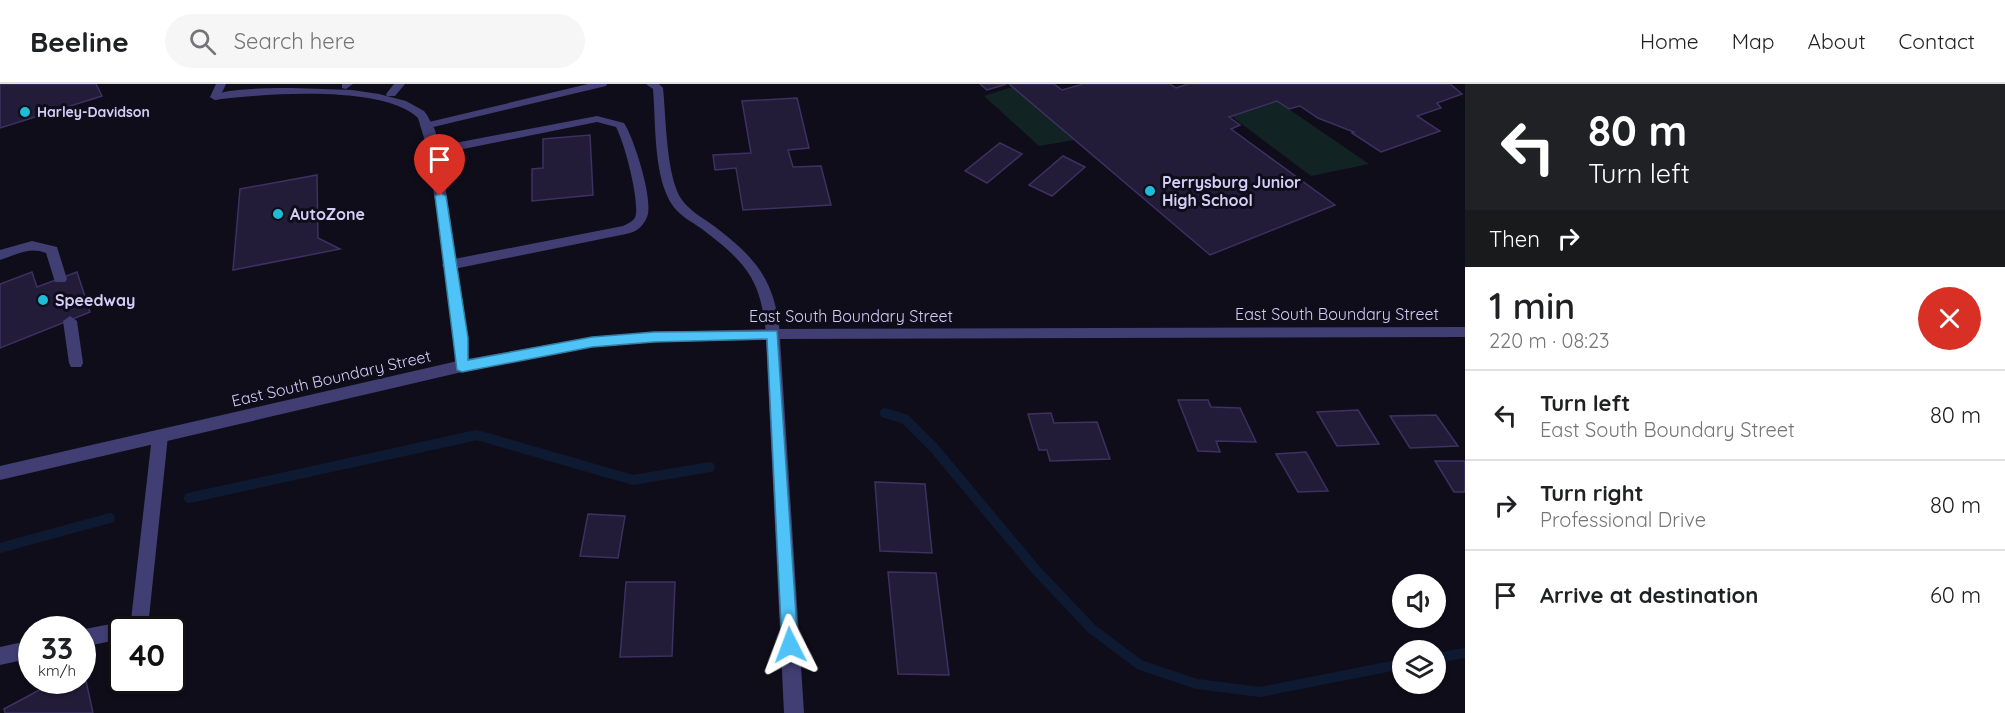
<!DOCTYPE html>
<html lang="en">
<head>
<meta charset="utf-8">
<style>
	:root { --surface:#fff; --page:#f6f6f6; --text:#202124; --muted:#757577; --line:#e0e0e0 }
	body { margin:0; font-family:Quicksand,sans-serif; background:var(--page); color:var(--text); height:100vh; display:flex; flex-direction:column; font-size:22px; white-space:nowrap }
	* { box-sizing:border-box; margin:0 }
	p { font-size:20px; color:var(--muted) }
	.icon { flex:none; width:33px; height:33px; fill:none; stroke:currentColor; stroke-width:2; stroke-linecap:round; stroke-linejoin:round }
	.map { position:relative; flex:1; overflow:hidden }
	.sheet { display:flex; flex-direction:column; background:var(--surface); width:540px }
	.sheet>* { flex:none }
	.guide { background:#202124; color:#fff; overflow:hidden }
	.buttons { position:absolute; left:1392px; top:490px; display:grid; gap:12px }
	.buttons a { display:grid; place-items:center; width:54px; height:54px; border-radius:50%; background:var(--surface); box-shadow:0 2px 4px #0004; font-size:30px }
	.speed { position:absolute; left:18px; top:532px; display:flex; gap:12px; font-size:30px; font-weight:700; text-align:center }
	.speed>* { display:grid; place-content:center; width:78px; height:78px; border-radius:50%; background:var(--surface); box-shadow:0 2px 4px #0004; line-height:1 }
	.speed small { font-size:15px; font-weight:400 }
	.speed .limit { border:3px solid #111; border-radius:9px; background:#fff; color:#111 }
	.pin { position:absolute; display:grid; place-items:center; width:51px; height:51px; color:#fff; margin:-62px -26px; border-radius:50% 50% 50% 0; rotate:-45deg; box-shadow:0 0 6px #0007 }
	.pin .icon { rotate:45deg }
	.me { position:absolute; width:66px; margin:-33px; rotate:357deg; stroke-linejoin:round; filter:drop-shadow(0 0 4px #0008) }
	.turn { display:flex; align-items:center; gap:21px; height:126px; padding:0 24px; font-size:27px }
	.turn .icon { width:78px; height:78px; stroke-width:2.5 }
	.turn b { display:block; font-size:42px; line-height:51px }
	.then { display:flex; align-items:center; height:57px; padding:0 24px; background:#0003; gap:12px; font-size:22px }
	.round { display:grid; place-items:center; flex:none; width:63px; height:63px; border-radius:32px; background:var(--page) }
	.headline { display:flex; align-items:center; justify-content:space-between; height:102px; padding:0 24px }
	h1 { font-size:36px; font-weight:600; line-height:45px }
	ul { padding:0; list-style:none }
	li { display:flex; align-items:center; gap:18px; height:90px; padding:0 24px; border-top:2px solid var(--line) }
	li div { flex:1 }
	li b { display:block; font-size:22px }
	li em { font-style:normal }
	header { display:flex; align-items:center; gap:36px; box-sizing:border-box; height:84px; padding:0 30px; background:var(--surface); border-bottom:2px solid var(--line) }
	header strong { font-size:28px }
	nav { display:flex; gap:33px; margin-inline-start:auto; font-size:21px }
	.search { width:420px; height:54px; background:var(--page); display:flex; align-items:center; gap:15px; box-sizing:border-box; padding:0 21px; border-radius:33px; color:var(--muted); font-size:22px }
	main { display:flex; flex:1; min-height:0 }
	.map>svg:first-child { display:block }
	.green { fill:#112323 }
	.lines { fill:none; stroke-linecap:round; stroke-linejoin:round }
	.stream { stroke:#0e1a32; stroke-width:10 }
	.building { fill:#221c38; stroke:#3c3161; stroke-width:1.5 }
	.service { fill:#413e73; fill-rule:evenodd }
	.minor { fill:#413e73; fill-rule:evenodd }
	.tertiary { fill:#413e73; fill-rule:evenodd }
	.route { fill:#4fc3f7; stroke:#337fa1; stroke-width:1.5 }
	.poi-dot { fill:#1cbdd5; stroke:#100d1a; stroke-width:2 }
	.labels { text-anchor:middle; stroke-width:6; stroke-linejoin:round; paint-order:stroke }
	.far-poi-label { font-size:14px; font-weight:bold; fill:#d3cdf8; stroke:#100d1a; text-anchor:start }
	.poi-label { font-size:16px; font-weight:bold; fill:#d3cdf8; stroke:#100d1a; text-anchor:start }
	.street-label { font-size:16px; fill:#d3cdf8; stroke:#100d1a }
</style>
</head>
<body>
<header>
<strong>Beeline</strong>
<div class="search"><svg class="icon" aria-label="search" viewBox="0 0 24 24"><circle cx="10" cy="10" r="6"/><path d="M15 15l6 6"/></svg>Search here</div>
<nav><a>Home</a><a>Map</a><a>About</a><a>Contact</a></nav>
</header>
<main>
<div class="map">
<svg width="1465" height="629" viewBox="0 0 1465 629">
	<rect width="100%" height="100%" fill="#100d1a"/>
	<g class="green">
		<path d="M1012,3L1074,56L1039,62L984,12Z"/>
		<path d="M1277,17L1369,80L1311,92L1231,32Z"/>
	</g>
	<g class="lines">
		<g class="stream">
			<path d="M885,329L905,335L934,364L1036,486L1092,545L1140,581L1197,600L1260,608L1402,580"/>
			<path d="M189,414L477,351L633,396L710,383"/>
			<path d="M0,464L110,434"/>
			<path d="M1436,574L1465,569"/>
		</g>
	</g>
	<g class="building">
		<path d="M0,0H96L102,12L0,44Z"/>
		<path d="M980,0H1007L987,6Z"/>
		<path d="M1009,0H1054L1062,6L1083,0H1170L1176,4L1188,0H1450L1462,10L1437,19L1441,24L1417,32L1440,47L1381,68L1352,49L1354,48L1318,34L1300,22L1289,25L1277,17L1229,33L1240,41L1231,45L1335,121L1210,171Z"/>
		<path d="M797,14L809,64L788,66L793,83L821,82L831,121L743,126L736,84L715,86L713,71L751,69L742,17Z"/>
		<path d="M590,51L593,111L532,117V85L543,84V55Z"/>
		<path d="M1000,59L1022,70L987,99L965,87Z"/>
		<path d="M1063,72L1085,83L1052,112L1029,101Z"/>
		<path d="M317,91L318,154L340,165L233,186L240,105Z"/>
		<path d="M32,188L37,203L77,188L90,228L0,264V200Z"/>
		<path d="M1178,316H1208L1211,323L1240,324L1256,358L1216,357L1220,368L1198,367Z"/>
		<path d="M1358,326L1379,360L1337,362L1317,328Z"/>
		<path d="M1051,329L1054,339L1097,338L1110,375L1050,377L1047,366H1039L1028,330Z"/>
		<path d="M1436,331L1458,362L1410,364L1390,332Z"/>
		<path d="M1306,368L1328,407L1298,408L1276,370Z"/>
		<path d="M1435,377H1465V408H1454Z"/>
		<path d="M875,398L925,400L932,469L880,467Z"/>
		<path d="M588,430L625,432L618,474L580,472Z"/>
		<path d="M888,488L936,489L949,591L898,590Z"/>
		<path d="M626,498H675L672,572L620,573Z"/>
		<path d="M83,583L93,629H5L4,625L56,597H82Z"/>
	</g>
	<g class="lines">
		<g class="service">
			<path d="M216,0H226L219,15L215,16L210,13Z"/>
			<path d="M342,0H353L346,5L342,4Z"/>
			<path d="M394,0H405L395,12H387L386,10Z"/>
			<path d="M588,0H607L606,2L429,44L423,41L429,38Z"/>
			<path d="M646,0H659L663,4C666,32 666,94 682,116C690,127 703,134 714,142C756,174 775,196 780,250L778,254H768L766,250C761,194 745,178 702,145C692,138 680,132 673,122C653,94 656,39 653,5Z"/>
			<path d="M597,32L624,39C634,54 654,117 647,133C643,143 636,148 626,150L449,186L444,184L442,181L449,176L623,142C629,139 635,137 636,130C638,111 625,60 616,43L597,38L434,71L428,67L434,63Z"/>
			<path d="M32,157L57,163L67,195L65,198H55L46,169C29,162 16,171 0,176V166Z"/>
			<path d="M70,232L77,237L83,279L81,283H71L69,279L63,237Z"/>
			<path d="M160,346L165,347L168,352L148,543L147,546H122V555L82,563V546H80L131,536L152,352L155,347Z"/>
			<path d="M32,556V574L0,581V563Z"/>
		</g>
		<path class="minor" d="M292,4L352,6L379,10L406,17L424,27L427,31L435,46L440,67L468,253L469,282L467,286H457L455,282L454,253L428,67L418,34C383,0 261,10 215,16L210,13C221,4 275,4 292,4Z"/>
		<path class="tertiary" d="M1465,243V253L780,255L804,629H784L766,256L654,258L592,263L462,288L0,396V382L462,276L592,253L654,248L773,245Z"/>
	</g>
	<path class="route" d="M440,109L446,112L468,254V276L592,253L654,248L777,247L798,561L796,567L790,569L784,567L782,561L767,255L654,258L592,263L462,288L457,286L435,112Z"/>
	<g class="poi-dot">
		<circle cx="25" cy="28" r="6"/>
		<circle cx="1150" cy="107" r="6"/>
		<circle cx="278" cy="130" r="6"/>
		<circle cx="43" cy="216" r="6"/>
	</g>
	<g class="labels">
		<g class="far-poi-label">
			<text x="37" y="33">Harley-Davidson</text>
		</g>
		<g class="poi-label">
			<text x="1162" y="104">Perrysburg Junior<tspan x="1162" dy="18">High School</tspan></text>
			<text x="290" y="136">AutoZone</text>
			<text x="55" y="222">Speedway</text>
		</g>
		<g class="street-label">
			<text x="1337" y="236">East South Boundary Street</text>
			<text x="851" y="238">East South Boundary Street</text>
			<text transform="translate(331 294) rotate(-13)" y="6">East South Boundary Street</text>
		</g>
	</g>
</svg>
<div class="buttons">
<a><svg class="icon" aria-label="sound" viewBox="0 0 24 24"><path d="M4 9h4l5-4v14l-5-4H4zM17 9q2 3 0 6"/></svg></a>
<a><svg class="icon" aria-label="layers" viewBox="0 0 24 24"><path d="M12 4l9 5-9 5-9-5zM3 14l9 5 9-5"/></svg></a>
</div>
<div class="speed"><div>33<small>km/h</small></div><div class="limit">40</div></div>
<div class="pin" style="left:440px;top:112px;background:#d93025"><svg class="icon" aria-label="arrive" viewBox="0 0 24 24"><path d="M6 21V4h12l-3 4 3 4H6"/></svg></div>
<svg class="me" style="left:790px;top:561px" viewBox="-20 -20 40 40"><path d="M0-17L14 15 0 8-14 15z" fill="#4fc3f7" stroke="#fff" stroke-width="4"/></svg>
</div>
<section class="sheet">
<div class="guide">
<div class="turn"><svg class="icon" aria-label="left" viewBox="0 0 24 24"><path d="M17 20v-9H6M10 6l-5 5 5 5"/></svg><div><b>80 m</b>Turn left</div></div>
<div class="then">Then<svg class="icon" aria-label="right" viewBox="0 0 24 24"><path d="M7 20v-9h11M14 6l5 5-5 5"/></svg></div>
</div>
<div class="headline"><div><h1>1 min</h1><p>220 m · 08:23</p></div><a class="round" style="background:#d93025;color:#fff"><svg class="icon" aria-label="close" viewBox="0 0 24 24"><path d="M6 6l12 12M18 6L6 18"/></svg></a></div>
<ul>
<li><svg class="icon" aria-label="left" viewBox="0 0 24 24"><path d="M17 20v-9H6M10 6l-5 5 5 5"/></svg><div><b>Turn left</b><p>East South Boundary Street</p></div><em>80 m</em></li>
<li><svg class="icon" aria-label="right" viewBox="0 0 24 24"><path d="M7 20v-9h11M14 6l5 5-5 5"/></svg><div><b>Turn right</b><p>Professional Drive</p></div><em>80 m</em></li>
<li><svg class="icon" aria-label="arrive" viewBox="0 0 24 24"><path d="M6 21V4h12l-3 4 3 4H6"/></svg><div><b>Arrive at destination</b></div><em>60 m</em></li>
</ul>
</section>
</main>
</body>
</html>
